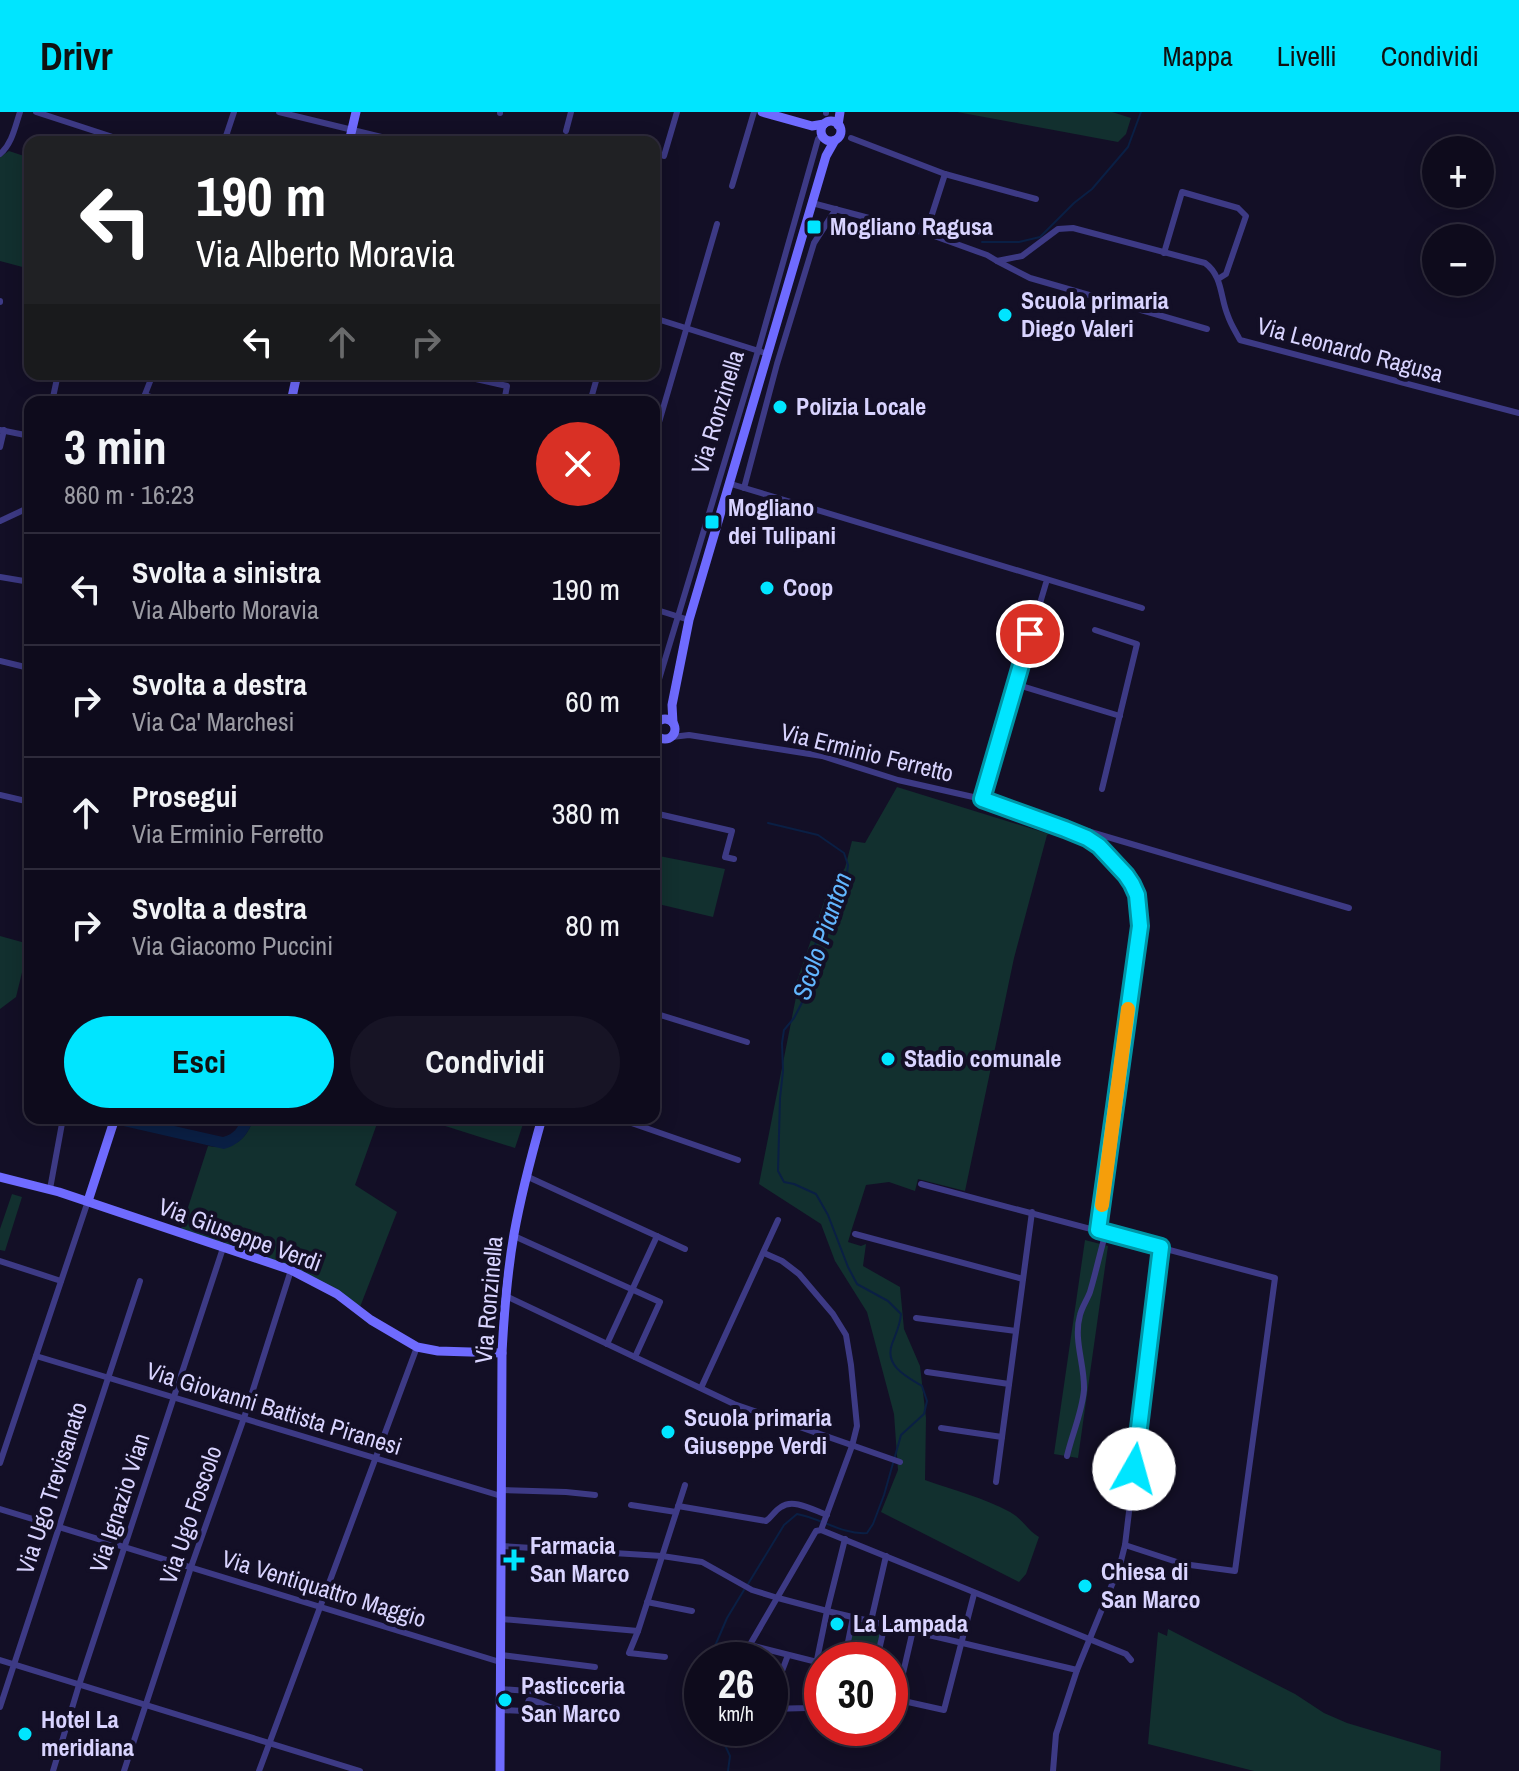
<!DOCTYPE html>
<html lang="it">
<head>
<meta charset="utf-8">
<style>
	:root { --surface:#0e0b1c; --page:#171425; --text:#f1f3f6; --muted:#9b9ba3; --line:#2e2b3b; --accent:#00e5ff }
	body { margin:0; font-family:"Archivo Narrow",sans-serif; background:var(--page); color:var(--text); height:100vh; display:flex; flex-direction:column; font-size:30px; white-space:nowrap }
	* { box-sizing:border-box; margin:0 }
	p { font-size:26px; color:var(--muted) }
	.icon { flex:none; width:44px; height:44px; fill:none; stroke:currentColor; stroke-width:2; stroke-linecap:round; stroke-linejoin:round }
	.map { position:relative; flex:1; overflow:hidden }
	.sheet { position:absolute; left:24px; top:284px; width:636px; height:728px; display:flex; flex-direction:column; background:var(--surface); border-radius:16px; box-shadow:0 4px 20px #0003,0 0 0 2px var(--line) }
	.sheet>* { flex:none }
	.hud { position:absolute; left:24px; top:24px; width:636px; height:244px; border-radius:16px; box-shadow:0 4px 20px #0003,0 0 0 2px var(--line); background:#202124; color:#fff; overflow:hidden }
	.fabs { position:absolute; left:1422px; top:24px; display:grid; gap:16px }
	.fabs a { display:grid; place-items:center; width:72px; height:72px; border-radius:50%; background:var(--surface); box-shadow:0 4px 20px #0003,0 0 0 2px var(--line); font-size:40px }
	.speed { position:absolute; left:684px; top:1530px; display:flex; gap:16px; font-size:40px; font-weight:700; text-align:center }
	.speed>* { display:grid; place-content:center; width:104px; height:104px; border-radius:50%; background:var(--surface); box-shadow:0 4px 20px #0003,0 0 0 2px var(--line); line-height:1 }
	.speed small { font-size:20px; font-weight:400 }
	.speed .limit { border:12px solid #d22; background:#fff; color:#111 }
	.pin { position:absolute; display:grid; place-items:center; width:68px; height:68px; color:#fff; margin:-34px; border:4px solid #fff; border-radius:50%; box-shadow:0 2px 8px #0007 }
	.me { position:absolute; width:88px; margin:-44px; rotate:7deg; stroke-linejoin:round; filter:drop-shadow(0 0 6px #0008) }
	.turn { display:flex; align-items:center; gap:28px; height:168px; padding:0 40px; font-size:36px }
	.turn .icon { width:104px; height:104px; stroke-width:2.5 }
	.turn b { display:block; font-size:56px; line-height:68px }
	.lanes { display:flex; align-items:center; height:76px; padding:0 40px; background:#0003; justify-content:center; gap:40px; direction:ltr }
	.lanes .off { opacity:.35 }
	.round { display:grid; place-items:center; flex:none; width:84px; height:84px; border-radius:42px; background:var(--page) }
	.overview { display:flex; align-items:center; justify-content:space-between; height:136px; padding:0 40px }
	h1 { font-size:48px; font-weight:800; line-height:60px }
	.button { display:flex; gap:16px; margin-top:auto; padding:16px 40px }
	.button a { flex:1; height:92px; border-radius:48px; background:var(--accent); color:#111; font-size:32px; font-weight:800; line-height:92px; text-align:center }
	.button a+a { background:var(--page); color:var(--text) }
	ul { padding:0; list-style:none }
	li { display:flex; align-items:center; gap:24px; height:112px; padding:0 40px; border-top:2px solid var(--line) }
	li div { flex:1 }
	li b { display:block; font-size:30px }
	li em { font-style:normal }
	header { display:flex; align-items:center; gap:48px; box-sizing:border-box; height:112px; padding:0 40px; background:var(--accent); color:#111 }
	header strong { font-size:38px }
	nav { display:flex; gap:44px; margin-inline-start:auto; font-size:28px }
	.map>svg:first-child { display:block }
	.green { fill:#12302f }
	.water { fill:#0a1f44 }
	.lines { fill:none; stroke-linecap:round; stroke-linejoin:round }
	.stream { stroke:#0a1f44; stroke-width:2 }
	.street { stroke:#3d3a85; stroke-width:6 }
	.secondary { stroke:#6f6bff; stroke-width:9 }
	.route-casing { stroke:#0095a6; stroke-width:20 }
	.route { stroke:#00e5ff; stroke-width:14 }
	.slow { stroke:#f59e0b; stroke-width:14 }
	.poi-dot { fill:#00e5ff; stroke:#130f26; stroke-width:3 }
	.labels { text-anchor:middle; stroke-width:8; stroke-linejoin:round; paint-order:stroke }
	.poi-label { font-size:24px; font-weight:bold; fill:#d9d4ff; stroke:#130f26; text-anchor:start }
	.street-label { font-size:24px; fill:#d9d4ff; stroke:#130f26 }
	.water-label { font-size:26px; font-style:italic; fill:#62b6ff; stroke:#130f26 }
</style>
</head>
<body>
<header>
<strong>Drivr</strong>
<nav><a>Mappa</a><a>Livelli</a><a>Condividi</a></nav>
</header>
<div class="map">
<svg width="1519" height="1659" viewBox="0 0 1519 1659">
	<rect width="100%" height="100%" fill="#130f26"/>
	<g class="green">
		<path d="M957,0H1112L1131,6L1126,22L1118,30Z"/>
		<path d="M9,39L30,46V157L0,149V45Z"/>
		<path d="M897,675L1049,722L1047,723L1014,846L965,1079L918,1067L915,1079L889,1070L866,1073C860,1093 853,1112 848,1130L861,1134L866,1132L863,1154L900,1175L904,1217L920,1254L926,1306L925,1368C953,1378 984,1386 1010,1400C1023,1407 1028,1419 1039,1425L1026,1462L1019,1470L881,1400L898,1358L894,1302L867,1200L835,1149L821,1112L759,1072L799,870L797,869L827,781L845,756L852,729L865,731Z"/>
		<path d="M654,743L725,757L713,805L654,791Z"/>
		<path d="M0,824L29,832L16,885L0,897Z"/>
		<path d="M254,1006H379L355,1073L397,1100L360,1195L339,1180L181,1117L208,1034C233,1038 245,1030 254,1006Z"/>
		<path d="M420,1006H525L515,1036Z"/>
		<path d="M12,1082L22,1085L5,1139L0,1138V1117Z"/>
		<path d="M1085,1128L1108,1134L1078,1346L1054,1342Z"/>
		<path d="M855,1509L882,1515L877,1535L850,1528Z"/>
		<path d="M1168,1517L1295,1582L1324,1601L1347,1611L1441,1639L1440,1659H1254L1148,1632L1158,1520L1167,1524Z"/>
	</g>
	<path class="water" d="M122,1006H139L223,1025C234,1022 238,1016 242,1006H254C248,1022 241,1032 224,1037L119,1013Z"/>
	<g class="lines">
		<g class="stream">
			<path d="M982,130H1019L1040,125L1074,91L1092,77L1128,35L1141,0"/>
			<path d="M748,1472L784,1413L797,1402C820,1406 843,1423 867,1421L873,1412L884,1383L901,1323L924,1302L927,1289L922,1274C907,1265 884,1254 892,1232C896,1221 900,1214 901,1202L888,1189L857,1172L848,1155L828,1103L816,1082L794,1072L784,1070L778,1059L780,986L783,959L782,931L784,918L794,906L809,877L815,833L822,814L836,794L846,768L848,753L844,741L818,723L768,711"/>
			<path d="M709,1548L727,1506L744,1478"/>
			<path d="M717,1616L730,1644L728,1659"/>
		</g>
		<g class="street">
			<path d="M36,0L125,29"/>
			<path d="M279,0L402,30"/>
			<path d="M500,1V0"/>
			<path d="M826,1V0"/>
			<path d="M566,19L571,0"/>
			<path d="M226,24L253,30"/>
			<path d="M851,26L945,62L1036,87"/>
			<path d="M224,30L234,0"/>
			<path d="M654,41L664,44L677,0"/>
			<path d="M0,42C12,32 15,15 20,0"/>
			<path d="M732,74L754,0"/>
			<path d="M812,91L926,121L987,143L997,149L1022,144L1058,117L1073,116L1205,151C1223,164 1220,186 1228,204C1231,213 1236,220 1240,228L1519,301"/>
			<path d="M926,121L945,62"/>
			<path d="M1164,141L1182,80L1238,96L1246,104L1226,162L1218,167"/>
			<path d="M997,149L1030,166L1207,217"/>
			<path d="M0,190V189"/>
			<path d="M654,206L762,240"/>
			<path d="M454,262L507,274L504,290"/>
			<path d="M145,283L168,290"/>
			<path d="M52,290L58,262"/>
			<path d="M142,290L153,262"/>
			<path d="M590,290L598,262"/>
			<path d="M0,318L30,324"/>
			<path d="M655,324L717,112"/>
			<path d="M0,335L4,318"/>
			<path d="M731,372L1142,496"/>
			<path d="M744,376L777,252L814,131L836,97"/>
			<path d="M0,409L30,395"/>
			<path d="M0,465L30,470"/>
			<path d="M654,497L689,508"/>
			<path d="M1095,518L1137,532L1102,677"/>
			<path d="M0,549L25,555"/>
			<path d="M1015,572L1120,604"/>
			<path d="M654,584L758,239L818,27"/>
			<path d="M672,625L689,623L822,644L898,668L982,687L1065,717L1077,716L1349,796"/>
			<path d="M0,683L30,690"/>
			<path d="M982,687L1046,471"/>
			<path d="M654,701L732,719L725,745L734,747"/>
			<path d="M1069,718C1095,729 1127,754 1137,782C1140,792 1139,804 1140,814L1098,1118"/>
			<path d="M30,855V859"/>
			<path d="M654,901L747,930"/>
			<path d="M617,1006L738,1048"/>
			<path d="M526,1064L685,1137"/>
			<path d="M921,1072L1275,1166L1235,1459L1183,1452L1125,1433"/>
			<path d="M50,1077L63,1006"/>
			<path d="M855,1122L1023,1167"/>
			<path d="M514,1124L660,1190L635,1245"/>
			<path d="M0,1149L61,1169"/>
			<path d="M506,1184L734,1292L900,1350"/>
			<path d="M916,1206L1016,1219"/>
			<path d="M607,1232L657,1124"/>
			<path d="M36,1244L501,1384"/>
			<path d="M927,1260L1009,1272"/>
			<path d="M701,1276L778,1108"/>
			<path d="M941,1316L1002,1325"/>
			<path d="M1067,1344C1072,1322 1082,1301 1084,1278C1085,1253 1073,1228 1080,1203C1082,1195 1087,1188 1090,1180C1096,1160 1100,1140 1106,1120"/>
			<path d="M0,1351L88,1089"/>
			<path d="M996,1370L1032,1100"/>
			<path d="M501,1378L566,1380L595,1383"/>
			<path d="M631,1393L676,1400"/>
			<path d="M678,1394L766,1409C772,1405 774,1399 781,1395C793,1386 813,1398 827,1403"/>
			<path d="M0,1397L500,1550"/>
			<path d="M821,1418L1126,1542L1131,1548"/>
			<path d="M501,1434L662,1444L702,1450L752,1478L778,1486L827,1499L1077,1558"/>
			<path d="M647,1490L692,1499"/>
			<path d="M501,1507L638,1519L685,1373"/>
			<path d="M871,1509L886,1444"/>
			<path d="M638,1519L629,1541L665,1545"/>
			<path d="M848,1530L853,1505"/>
			<path d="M750,1533L817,1550"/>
			<path d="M879,1538L885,1512"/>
			<path d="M501,1543L595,1555"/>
			<path d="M0,1548L360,1659"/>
			<path d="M741,1548L816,1419L821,1418L852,1334L857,1314L851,1253L846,1223L833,1202L799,1162L782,1149L764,1141"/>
			<path d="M500,1577L571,1582"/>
			<path d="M890,1586L944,1598L974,1482"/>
			<path d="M897,1587L913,1518"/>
			<path d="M770,1591L788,1543"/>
			<path d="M0,1595L140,1169"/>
			<path d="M770,1597L807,1596L827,1499L845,1427"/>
			<path d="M500,1598L524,1599L529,1588C540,1589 548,1596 560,1598"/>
			<path d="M53,1659L79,1573L223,1136"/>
			<path d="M124,1659L191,1455L244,1306L291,1158"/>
			<path d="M259,1659L417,1235"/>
			<path d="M1053,1659L1056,1622L1077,1558L1120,1453L1125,1433L1161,1135"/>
		</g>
		<g class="secondary">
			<path d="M762,0L812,14L824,12"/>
			<circle cx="831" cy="19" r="10"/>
			<path d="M838,13L840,0"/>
			<path d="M349,30L356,0"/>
			<path d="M291,290L297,262"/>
			<circle cx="665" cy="617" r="10"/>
			<path d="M673,611L672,593L689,508L826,44L835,28"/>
			<path d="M654,652L657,638L656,622"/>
			<path d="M0,1065L59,1080L291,1158L337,1182L371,1208L417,1235L438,1239L502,1241"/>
			<path d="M88,1089L115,1006"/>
			<path d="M500,1659L502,1241C504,1202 507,1162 514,1122C521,1083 531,1045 542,1006"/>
		</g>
	</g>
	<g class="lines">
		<g class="route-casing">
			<path id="route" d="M1030,522L982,687L1065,717L1087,726L1099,734L1126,763L1132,772L1137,783L1140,814L1098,1118L1161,1135L1134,1357"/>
		</g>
		<use href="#route" class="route"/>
		<path class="slow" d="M1102,1093L1128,897"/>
	</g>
	<g class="poi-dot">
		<rect x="806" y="107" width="16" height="16" rx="4"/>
		<circle cx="1005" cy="203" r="8"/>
		<circle cx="780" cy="295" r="8"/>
		<rect x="704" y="402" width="16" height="16" rx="4"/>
		<circle cx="767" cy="476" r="8"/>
		<circle cx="888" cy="947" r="8"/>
		<circle cx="668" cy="1320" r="8"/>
		<path d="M510 1436h8v8h8v8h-8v8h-8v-8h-8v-8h8z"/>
		<circle cx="1085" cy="1474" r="8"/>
		<circle cx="837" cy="1512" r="8"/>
		<circle cx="505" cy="1588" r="8"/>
		<circle cx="25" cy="1622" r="8"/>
	</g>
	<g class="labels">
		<g class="poi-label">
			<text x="830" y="123">Mogliano Ragusa</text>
			<text x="1021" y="197">Scuola primaria<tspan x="1021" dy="28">Diego Valeri</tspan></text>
			<text x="796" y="303">Polizia Locale</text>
			<text x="728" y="404">Mogliano<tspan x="728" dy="28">dei Tulipani</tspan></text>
			<text x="783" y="484">Coop</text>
			<text x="904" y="955">Stadio comunale</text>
			<text x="684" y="1314">Scuola primaria<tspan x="684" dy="28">Giuseppe Verdi</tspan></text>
			<text x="530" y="1442">Farmacia<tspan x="530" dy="28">San Marco</tspan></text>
			<text x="1101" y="1468">Chiesa di<tspan x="1101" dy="28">San Marco</tspan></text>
			<text x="853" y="1520">La Lampada</text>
			<text x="521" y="1582">Pasticceria<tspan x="521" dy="28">San Marco</tspan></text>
			<text x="41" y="1616">Hotel La<tspan x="41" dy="28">meridiana</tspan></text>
		</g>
		<g class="street-label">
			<text transform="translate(1350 238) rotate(15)" y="8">Via Leonardo Ragusa</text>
			<text transform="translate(718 300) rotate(-73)" y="8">Via Ronzinella</text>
			<text transform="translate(867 641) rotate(14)" y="8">Via Erminio Ferretto</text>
			<text transform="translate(240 1123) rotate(20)" y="8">Via Giuseppe Verdi</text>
			<text transform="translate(489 1188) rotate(-85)" y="8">Via Ronzinella</text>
			<text transform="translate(274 1297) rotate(17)" y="8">Via Giovanni Battista Piranesi</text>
			<text transform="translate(52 1376) rotate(-72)" y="8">Via Ugo Trevisanato</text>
			<text transform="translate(120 1391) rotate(-72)" y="8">Via Ignazio Vian</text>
			<text transform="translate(191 1403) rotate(-71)" y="8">Via Ugo Foscolo</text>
			<text transform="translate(324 1477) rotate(17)" y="8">Via Ventiquattro Maggio</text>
		</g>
		<g class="water-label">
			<text transform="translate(822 824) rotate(-71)" y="9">Scolo Pianton</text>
		</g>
	</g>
</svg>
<div class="fabs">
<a>+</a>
<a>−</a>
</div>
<div class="speed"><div>26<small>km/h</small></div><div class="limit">30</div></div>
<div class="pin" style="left:1030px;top:522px;background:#d93025"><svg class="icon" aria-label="arrive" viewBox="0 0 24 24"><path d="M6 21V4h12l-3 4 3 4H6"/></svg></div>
<svg class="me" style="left:1134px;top:1357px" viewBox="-20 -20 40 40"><circle r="19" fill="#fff"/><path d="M0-13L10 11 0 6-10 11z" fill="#00e5ff"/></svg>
<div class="hud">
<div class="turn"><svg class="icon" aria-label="left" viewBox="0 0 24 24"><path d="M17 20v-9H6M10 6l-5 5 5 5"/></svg><div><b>190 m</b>Via Alberto Moravia</div></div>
<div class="lanes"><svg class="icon" aria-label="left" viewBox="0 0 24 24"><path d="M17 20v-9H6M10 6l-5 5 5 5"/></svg><svg class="icon off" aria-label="ahead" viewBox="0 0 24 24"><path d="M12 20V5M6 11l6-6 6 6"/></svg><svg class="icon off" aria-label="right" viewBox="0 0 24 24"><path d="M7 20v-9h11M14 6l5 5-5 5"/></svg></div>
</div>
<section class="sheet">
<div class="overview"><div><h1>3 min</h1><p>860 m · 16:23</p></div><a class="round" style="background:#d93025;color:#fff"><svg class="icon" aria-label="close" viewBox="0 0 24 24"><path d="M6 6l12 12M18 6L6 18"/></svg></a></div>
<ul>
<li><svg class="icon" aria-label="left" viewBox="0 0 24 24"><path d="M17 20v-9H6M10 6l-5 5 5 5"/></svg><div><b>Svolta a sinistra</b><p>Via Alberto Moravia</p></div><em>190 m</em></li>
<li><svg class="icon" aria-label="right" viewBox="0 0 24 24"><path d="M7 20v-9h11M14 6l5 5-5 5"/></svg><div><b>Svolta a destra</b><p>Via Ca' Marchesi</p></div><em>60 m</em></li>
<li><svg class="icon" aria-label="ahead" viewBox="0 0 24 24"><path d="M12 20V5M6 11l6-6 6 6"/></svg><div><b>Prosegui</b><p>Via Erminio Ferretto</p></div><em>380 m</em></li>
<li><svg class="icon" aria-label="right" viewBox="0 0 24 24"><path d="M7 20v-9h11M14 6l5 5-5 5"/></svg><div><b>Svolta a destra</b><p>Via Giacomo Puccini</p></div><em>80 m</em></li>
</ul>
<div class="button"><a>Esci</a><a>Condividi</a></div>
</section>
</div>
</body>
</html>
